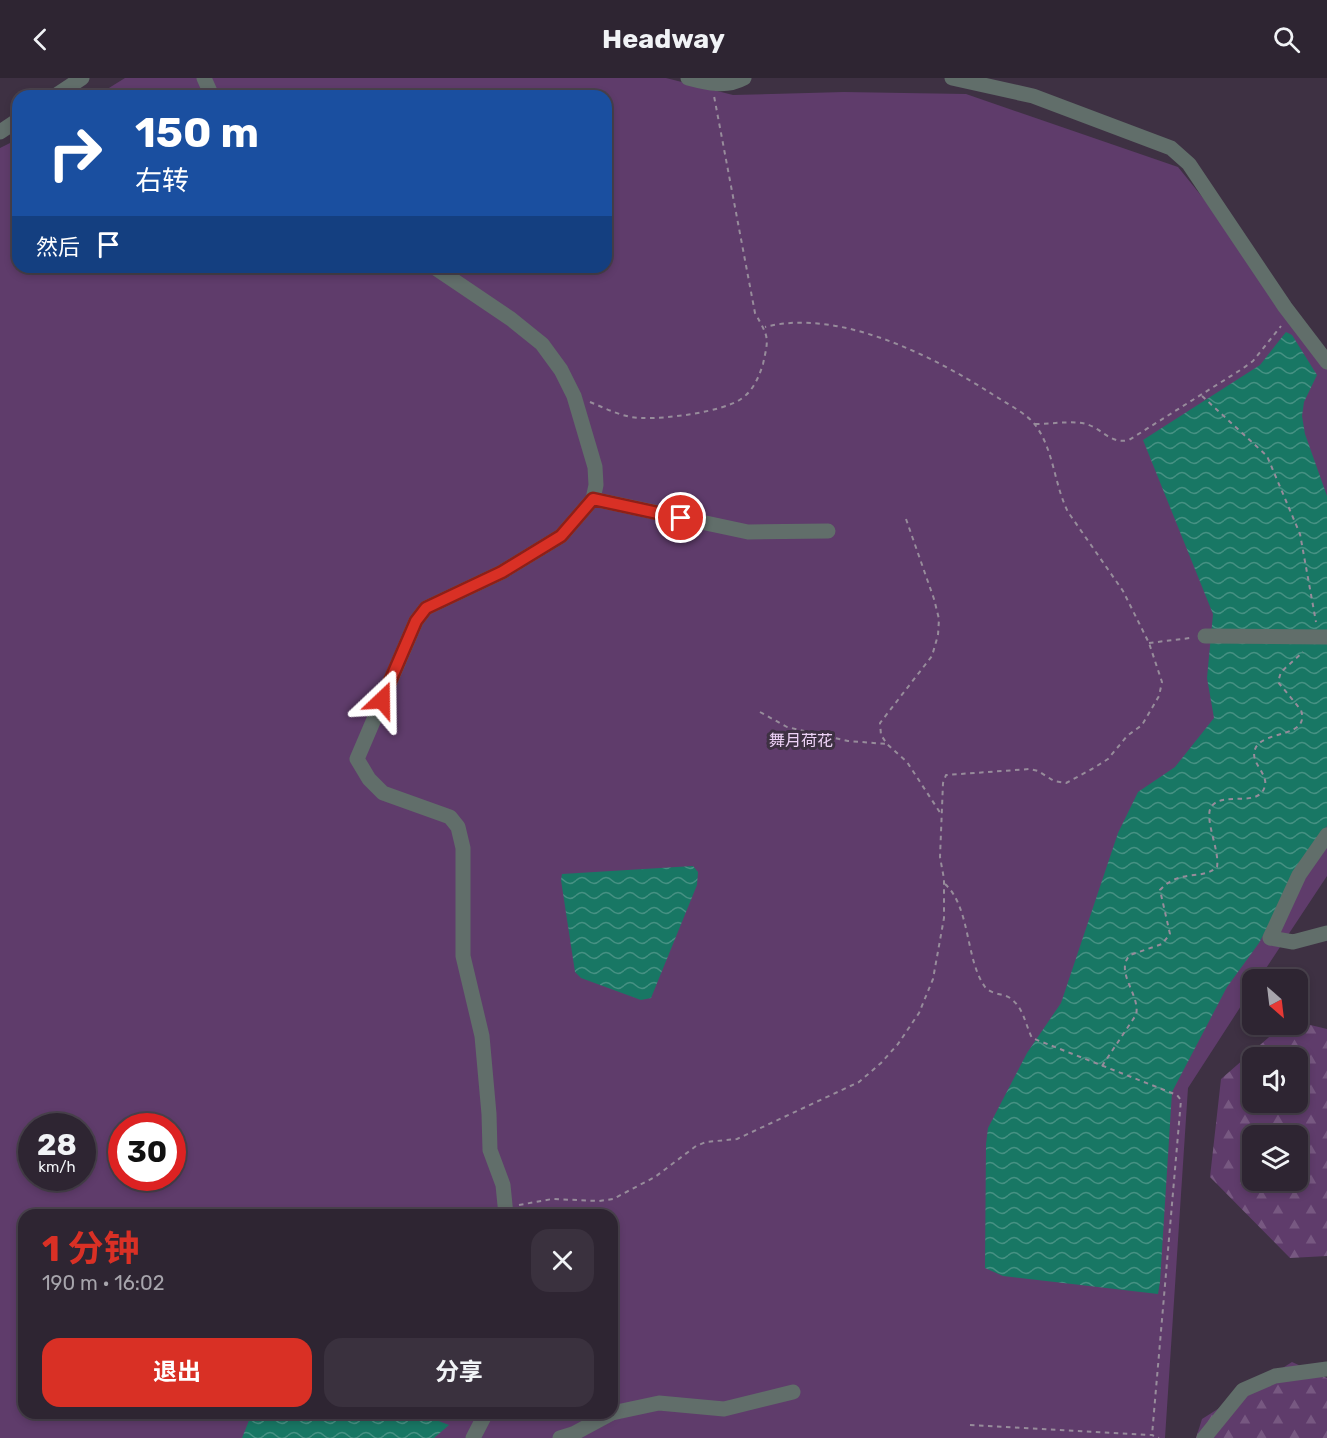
<!DOCTYPE html>
<html lang="zh">
<head>
<meta charset="utf-8">
<style>
	:root { --surface:#2e2532; --page:#3a313e; --text:#f1f3f6; --muted:#a7a5ac; --line:#49424d; --accent:#d93025 }
	body { margin:0; font-family:Rubik,"Noto Sans SC",sans-serif; background:var(--page); color:var(--text); height:100vh; display:flex; flex-direction:column; font-size:22px; white-space:nowrap }
	* { box-sizing:border-box; margin:0 }
	p { font-size:20px; color:var(--muted) }
	.icon { flex:none; width:33px; height:33px; fill:none; stroke:currentColor; stroke-width:2; stroke-linecap:round; stroke-linejoin:round }
	.map { position:relative; flex:1; overflow:hidden }
	.side { position:absolute; left:18px; top:1131px; width:600px; height:210px; display:flex; flex-direction:column; background:var(--surface); border-radius:18px; box-shadow:0 3px 9px #0003,0 0 0 2px var(--line) }
	.side>* { flex:none }
	.banner { position:absolute; left:12px; top:12px; width:600px; height:183px; border-radius:18px; box-shadow:0 3px 9px #0003,0 0 0 2px var(--line); background:#1a4fa0; color:#fff; overflow:hidden }
	.needle { width:39px; rotate:152deg }
	.tools { position:absolute; left:1242px; top:891px; display:grid; gap:12px }
	.tools a { display:grid; place-items:center; width:66px; height:66px; border-radius:12px; background:var(--surface); box-shadow:0 3px 9px #0003,0 0 0 2px var(--line); font-size:30px }
	.speed { position:absolute; left:18px; top:1035px; display:flex; gap:12px; font-size:30px; font-weight:700; text-align:center }
	.speed>* { display:grid; place-content:center; width:78px; height:78px; border-radius:50%; background:var(--surface); box-shadow:0 3px 9px #0003,0 0 0 2px var(--line); line-height:1 }
	.speed small { font-size:15px; font-weight:400 }
	.speed .limit { border:9px solid #d22; background:#fff; color:#111 }
	.pin { position:absolute; display:grid; place-items:center; width:51px; height:51px; color:#fff; margin:-26px; border:3px solid #fff; border-radius:50%; box-shadow:0 2px 6px #0007 }
	.me { position:absolute; width:66px; margin:-33px; rotate:23deg; stroke-linejoin:round; filter:drop-shadow(0 0 4px #0008) }
	.turn { display:flex; align-items:center; gap:21px; height:126px; padding:0 24px; font-size:27px }
	.turn .icon { width:78px; height:78px; stroke-width:2.5 }
	.turn b { display:block; font-size:42px; line-height:51px }
	.then { display:flex; align-items:center; height:57px; padding:0 24px; background:#0003; gap:12px; font-size:22px }
	.round { display:grid; place-items:center; flex:none; width:63px; height:63px; border-radius:18px; background:var(--page) }
	.headline { display:flex; align-items:center; justify-content:space-between; height:102px; padding:0 24px }
	h1 { font-size:36px; font-weight:700; line-height:45px; color:var(--accent) }
	.cta { display:flex; gap:12px; margin-top:auto; padding:12px 24px }
	.cta a { flex:1; height:69px; border-radius:18px; background:var(--accent); color:#fff; font-size:24px; font-weight:700; line-height:69px; text-align:center }
	.cta a+a { background:var(--page); color:var(--text) }
	header { display:flex; justify-content:space-between; align-items:center; height:78px; padding:0 24px; background:var(--surface); font-size:27px; font-weight:700 }
	.map>svg:first-child { display:block }
	.forest { fill:url(#forest-firs); fill-rule:evenodd }
	.park { fill:#5f3c6b; fill-rule:evenodd }
	.water { fill:url(#water-waves) }
	.lines { fill:none; stroke-linecap:round; stroke-linejoin:round }
	.path { stroke:#978c9b; stroke-width:2; stroke-dasharray:4.5 4.5; stroke-linecap:butt }
	.street { stroke:#616e6a; stroke-width:15 }
	.route-casing { stroke:#8d1f18; stroke-width:15 }
	.route { stroke:#d93025; stroke-width:10 }
	.labels { text-anchor:middle; stroke-width:6; stroke-linejoin:round; paint-order:stroke }
	.park-label { font-size:16px; fill:#edd2f6; stroke:#3e3143 }
</style>
</head>
<body>
<header><svg class="icon" aria-label="back" viewBox="0 0 24 24"><path d="M15 5l-7 7 7 7"/></svg>Headway<svg class="icon" aria-label="search" viewBox="0 0 24 24"><circle cx="10" cy="10" r="6"/><path d="M15 15l6 6"/></svg></header>
<div class="map">
<svg width="1327" height="1360" viewBox="0 0 1327 1360">
	<defs>
		<pattern id="forest-firs" width="22" height="20" patternUnits="userSpaceOnUse" patternTransform="scale(1.5)"><rect width="22" height="20" fill="#5f3c6b"/><path d="M5 1l3.5 6h-7zM16 11l3.5 6h-7z" fill="#775881"/></pattern>
		<pattern id="water-waves" width="16" height="10" patternUnits="userSpaceOnUse" patternTransform="scale(1.5)"><rect width="16" height="10" fill="#187764"/><path d="M0 5q4-4 8 0t8 0" fill="none" stroke="#469183"/></pattern>
	</defs>
	<rect width="100%" height="100%" fill="#3e3143"/>
	<g class="forest">
		<path d="M1298,944L1327,951V1178L1290,1180L1210,1099L1221,1001L1283,947L1298,946ZM1252,980H1298V1024H1252ZM1252,1058H1298V1102H1252Z"/>
		<path d="M1292,1284L1327,1300V1360H1196L1202,1341Z"/>
	</g>
	<path class="park" d="M125,0H666L733,17L844,14L966,16L1178,89L1327,273V798L1259,901L1252,902V911L1188,1010L1165,1360H0V70L18,61V189H606V18H96ZM32,1048H82V1100H32ZM122,1048H172V1100H122ZM24,1137H612V1335H24Z"/>
	<g class="water">
		<path d="M1286,254L1292,257L1317,297L1304,324L1302,338L1305,356L1327,418V748L1302,784L1259,865L1227,909L1172,1014L1160,1204L1158,1216L1003,1198L985,1190L986,1066L988,1050L1027,975L1061,925L1118,755L1138,714L1175,689L1214,640L1207,600L1213,536L1143,362L1260,287Z"/>
		<path d="M693,788L698,794L697,807L651,920L641,922L581,900L575,894L561,802L562,796Z"/>
		<path d="M252,1335H418L449,1347L434,1360H242Z"/>
	</g>
	<g class="lines">
		<g class="path">
			<path d="M1202,318L1267,378L1300,456L1316,544"/>
			<path d="M590,324C607,331 624,340 642,340C666,341 722,334 741,321C753,313 759,299 763,286C769,259 769,260 755,235L714,18"/>
			<path d="M1035,346C1051,346 1067,343 1082,345C1101,348 1109,367 1129,362L1242,291L1253,283L1281,248"/>
			<path d="M906,441L934,521L939,541L938,557L932,578L880,645L881,657L887,666L907,684L941,736"/>
			<path d="M1149,565L1190,560"/>
			<path d="M760,634L787,649L848,663L887,666"/>
			<path d="M945,806C971,830 965,881 985,909C992,917 1002,915 1010,920C1024,930 1025,946 1032,960L1177,1017L1181,1022L1152,1357"/>
			<path d="M1102,988L1136,937C1141,917 1114,894 1130,877L1162,866L1170,856L1160,812C1180,790 1202,803 1217,789C1220,773 1204,741 1211,729C1223,712 1259,731 1265,708C1268,694 1248,684 1256,669C1266,652 1310,660 1301,632L1278,604L1281,594L1303,574"/>
			<path d="M519,1127L552,1121L599,1123L613,1121L655,1099L696,1068L706,1064L737,1061L859,1004L881,985L898,966L919,935L933,901L944,840V801L940,779L943,705L946,697L1030,691L1038,693L1054,703L1066,705L1092,691L1108,681L1127,658L1142,647L1159,618L1162,604L1149,565L1123,513L1068,434C1054,406 1054,373 1036,348C1028,336 1004,324 992,316C931,277 838,230 765,249"/>
			<path d="M970,1347L1152,1357L1159,1360"/>
		</g>
		<g class="street">
			<path d="M204,0L212,18"/>
			<path d="M688,0C707,5 726,10 744,0"/>
			<path d="M952,0L1033,18L1171,70L1189,86L1285,229L1327,284"/>
			<path d="M55,18L82,0"/>
			<path d="M0,54L18,42"/>
			<path d="M434,189L511,241L542,266L561,292L574,318L595,389L596,407L593,421L561,458L502,494L426,530L416,543L357,681L369,701L383,715L450,739L458,749L463,770V878L482,958L489,1036L490,1072L503,1107L506,1137"/>
			<path d="M593,421L748,454L828,453"/>
			<path d="M1205,558L1327,559"/>
			<path d="M1327,757L1299,797L1270,860L1293,864L1327,855"/>
			<path d="M612,1335L659,1325L724,1331L793,1314"/>
			<path d="M473,1360L486,1335"/>
			<path d="M560,1360L573,1356L612,1335"/>
			<path d="M1204,1360L1243,1312L1275,1298L1327,1291"/>
		</g>
	</g>
	<g class="lines">
		<g class="route-casing">
			<path id="route" d="M382,622L416,543L426,530L502,494L561,458L593,421L681,440"/>
		</g>
		<use href="#route" class="route"/>
	</g>
	<g class="labels">
		<g class="park-label">
			<text x="801" y="668">舞月荷花</text>
		</g>
	</g>
</svg>
<div class="tools">
<a><svg class="needle" viewBox="-14 -14 28 28"><path d="M0-13l5 13h-10z" fill="#e53935"/><path d="M0 13l5-13h-10z" fill="#a7a5ac"/></svg></a>
<a><svg class="icon" aria-label="sound" viewBox="0 0 24 24"><path d="M4 9h4l5-4v14l-5-4H4zM17 9q2 3 0 6"/></svg></a>
<a><svg class="icon" aria-label="layers" viewBox="0 0 24 24"><path d="M12 4l9 5-9 5-9-5zM3 14l9 5 9-5"/></svg></a>
</div>
<div class="speed"><div>28<small>km/h</small></div><div class="limit">30</div></div>
<div class="pin" style="left:681px;top:440px;background:#d93025"><svg class="icon" aria-label="arrive" viewBox="0 0 24 24"><path d="M6 21V4h12l-3 4 3 4H6"/></svg></div>
<svg class="me" style="left:382px;top:622px" viewBox="-20 -20 40 40"><path d="M0-17L14 15 0 8-14 15z" fill="#d93025" stroke="#fff" stroke-width="4"/></svg>
<div class="banner">
<div class="turn"><svg class="icon" aria-label="right" viewBox="0 0 24 24"><path d="M7 20v-9h11M14 6l5 5-5 5"/></svg><div><b>150 m</b>右转</div></div>
<div class="then">然后<svg class="icon" aria-label="arrive" viewBox="0 0 24 24"><path d="M6 21V4h12l-3 4 3 4H6"/></svg></div>
</div>
<section class="side">
<div class="headline"><div><h1>1 分钟</h1><p>190 m · 16:02</p></div><a class="round"><svg class="icon" aria-label="close" viewBox="0 0 24 24"><path d="M6 6l12 12M18 6L6 18"/></svg></a></div>
<div class="cta"><a>退出</a><a>分享</a></div>
</section>
</div>
</body>
</html>
